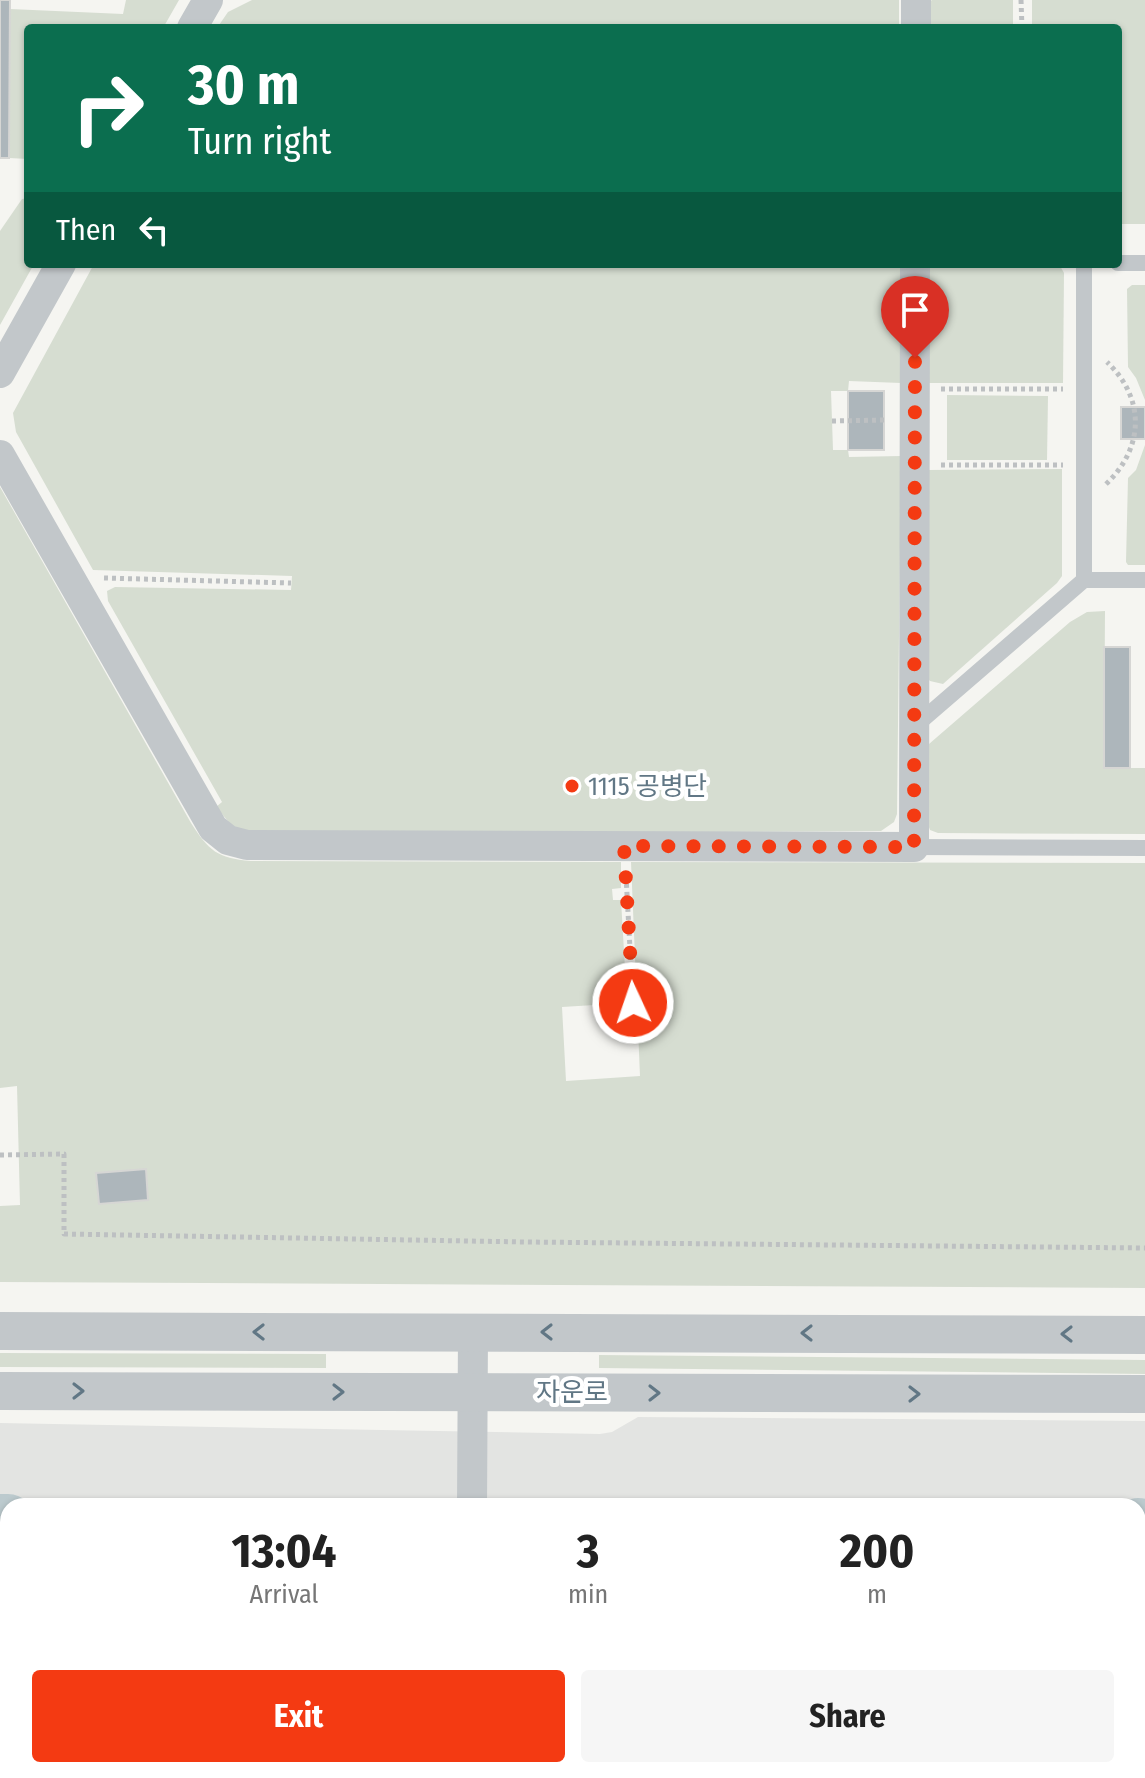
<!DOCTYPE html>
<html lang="en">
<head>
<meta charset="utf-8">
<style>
	:root { --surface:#fff; --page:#f6f6f6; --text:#222; --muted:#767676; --accent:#f43a12 }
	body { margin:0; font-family:"Fira Sans Condensed","Noto Sans KR",sans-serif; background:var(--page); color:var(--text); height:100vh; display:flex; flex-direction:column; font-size:30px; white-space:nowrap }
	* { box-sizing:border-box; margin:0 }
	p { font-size:26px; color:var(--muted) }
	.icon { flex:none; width:44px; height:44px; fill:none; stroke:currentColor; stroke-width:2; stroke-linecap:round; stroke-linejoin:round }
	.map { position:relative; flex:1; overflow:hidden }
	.panel { position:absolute; left:0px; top:1498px; width:1146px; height:280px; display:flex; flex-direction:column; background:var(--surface); border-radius:24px 24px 0 0; box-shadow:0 2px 6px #0004 }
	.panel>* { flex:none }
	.hud { position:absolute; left:24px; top:24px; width:1098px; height:244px; border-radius:8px; box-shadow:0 2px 6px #0004; background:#0b6e4f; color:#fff; overflow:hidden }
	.pin { position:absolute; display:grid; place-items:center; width:68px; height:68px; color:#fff; margin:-82px -34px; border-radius:50% 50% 50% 0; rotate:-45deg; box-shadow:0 0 8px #0007 }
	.pin .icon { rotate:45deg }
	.me { position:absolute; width:88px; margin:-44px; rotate:357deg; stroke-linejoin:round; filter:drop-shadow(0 0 6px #0008) }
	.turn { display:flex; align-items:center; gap:28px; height:168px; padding:0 32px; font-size:36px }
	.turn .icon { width:104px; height:104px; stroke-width:2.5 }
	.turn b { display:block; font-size:56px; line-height:68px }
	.then { display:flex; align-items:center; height:76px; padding:0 32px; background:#0003; gap:16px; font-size:30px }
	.eta { display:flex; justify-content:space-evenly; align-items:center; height:136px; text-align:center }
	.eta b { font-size:48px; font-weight:700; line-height:56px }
	.button { display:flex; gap:16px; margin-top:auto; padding:16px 32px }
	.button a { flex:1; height:92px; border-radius:8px; background:var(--accent); color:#fff; font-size:32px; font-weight:700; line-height:92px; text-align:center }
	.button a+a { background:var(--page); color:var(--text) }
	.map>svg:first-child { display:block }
	.built { fill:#e3e4e2; fill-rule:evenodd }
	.green { fill:#d6ddd1 }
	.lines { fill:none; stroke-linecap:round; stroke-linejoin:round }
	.river { stroke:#bccace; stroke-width:56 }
	.building { fill:#adb6bb; stroke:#d6d6d4; stroke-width:2 }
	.path { stroke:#bdc0c2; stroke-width:5; stroke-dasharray:4 4; stroke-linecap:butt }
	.service { stroke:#c2c7ca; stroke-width:16 }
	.minor { stroke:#c2c7ca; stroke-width:30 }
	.tertiary { stroke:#c2c7ca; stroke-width:38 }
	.oneway { stroke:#617785 }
	.route { stroke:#f43a12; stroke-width:14; stroke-dasharray:0 25.2 }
	.poi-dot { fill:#f43a12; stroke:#fff; stroke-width:3 }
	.labels { text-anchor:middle; stroke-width:8; stroke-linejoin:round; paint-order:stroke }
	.poi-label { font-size:26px; fill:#617785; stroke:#fff; text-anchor:start }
	.street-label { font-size:26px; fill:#617785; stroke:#fff }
</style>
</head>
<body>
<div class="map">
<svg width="1145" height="1778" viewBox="0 0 1145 1778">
	<rect width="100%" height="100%" fill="#f5f5f1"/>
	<path class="built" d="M638,1417L1145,1421V1778H0V1423L600,1434L612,1432ZM8,1506H1138V1770H8Z"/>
	<g class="green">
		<path d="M126,0H179L163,28H28V159L9,158L10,9L123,14Z"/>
		<path d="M252,0H899V28H217L228,12Z"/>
		<path d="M932,0H1013V28H928V3Z"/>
		<path d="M1032,0H1145V224H1118V28H1032Z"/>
		<path d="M28,198V264H34L0,325V231L22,199Z"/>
		<path d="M94,264H900L901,383L849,381L848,391H831L833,450H848L849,457L901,456L897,814L894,822L881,831L544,833L244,831L233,827L216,807L222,802L108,601L107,591L115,587L291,590L292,576L93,570L16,432L13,413Z"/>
		<path d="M928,264H1059L1064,273L1063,383H927Z"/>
		<path d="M1132,285H1145V400L1136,378L1128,367L1127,289Z"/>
		<path d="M947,395L1048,396L1047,460H947Z"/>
		<path d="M1145,445V565H1128L1126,562L1128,478L1136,470Z"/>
		<path d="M1062,469V576L1057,583L943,684L930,681L926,677L927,470Z"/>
		<path d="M0,487L191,823C209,851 217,858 251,861L621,862V888L612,889L613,900H621L627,1003L562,1007L566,1081L640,1076L631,862L1145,863V1288L0,1282V1206L20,1205L17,1086L0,1088Z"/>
		<path d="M1105,611L1104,768H1145V834L938,833L930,830L927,822L929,744L1070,622L1087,612Z"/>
		<path d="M0,1353L326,1354V1368L0,1367Z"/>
		<path d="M599,1355L1145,1360V1374L599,1368Z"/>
		<path d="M8,1595V1770H416V1778H0V1596Z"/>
		<rect x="1138" y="1596" width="7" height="169"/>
		<rect x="510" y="1770" width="233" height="8"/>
	</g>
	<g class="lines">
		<g class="river">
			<path d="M0,1522H8"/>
			<path d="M1138,1526L1145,1527"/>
		</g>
	</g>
	<g class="building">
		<path d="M0,0H10L9,158H0Z"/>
		<rect x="848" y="391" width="36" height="59"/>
		<rect x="1121" y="407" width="24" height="32"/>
		<rect x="1104" y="647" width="26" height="121"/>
		<path d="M146,1169L148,1200L99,1204L96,1173Z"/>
	</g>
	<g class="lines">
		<g class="path">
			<path d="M1021,0L1022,28"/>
			<path d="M941,389H1063"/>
			<path d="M832,421L886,420"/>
			<path d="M941,465H1063"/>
			<path d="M1106,484C1145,447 1145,398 1107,362"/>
			<path d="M104,578L291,583"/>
			<path d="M626,876L633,1003"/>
			<path d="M0,1155L64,1154V1234L526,1242L1145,1248"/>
		</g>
		<g class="service">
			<path d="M1118,263H1145"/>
			<path d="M1084,580H1145"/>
			<path d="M914,727L1084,580V264"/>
			<path d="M914,847L1145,848"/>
		</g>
		<g class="minor">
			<path d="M192,28L208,0"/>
			<path d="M916,28V0"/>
			<path d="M0,373L61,264"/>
			<path d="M0,455L213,828L228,840L247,845L914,847L915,264"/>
			<path d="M472,1506L473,1332"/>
			<path d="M467,1778L470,1770"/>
		</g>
		<g class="tertiary">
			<path d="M0,1331L1145,1335"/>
			<path d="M0,1391L1145,1394"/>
		</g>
	</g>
	<defs><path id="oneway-chevron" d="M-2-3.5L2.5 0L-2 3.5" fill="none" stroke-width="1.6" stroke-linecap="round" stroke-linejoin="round" transform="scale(2)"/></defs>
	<g class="oneway">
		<use href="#oneway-chevron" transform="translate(259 1332) rotate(-180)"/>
		<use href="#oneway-chevron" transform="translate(547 1332) rotate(180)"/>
		<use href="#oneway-chevron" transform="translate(807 1333) rotate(-180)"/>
		<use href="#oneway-chevron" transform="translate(1067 1334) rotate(-180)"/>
		<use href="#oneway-chevron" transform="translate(78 1391)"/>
		<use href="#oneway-chevron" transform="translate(338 1392)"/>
		<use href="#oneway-chevron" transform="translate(654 1393)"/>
		<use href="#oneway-chevron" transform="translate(914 1394)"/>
	</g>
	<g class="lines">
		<path class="route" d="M633,1003L624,846L914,847L915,358"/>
	</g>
	<circle class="poi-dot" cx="572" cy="786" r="8"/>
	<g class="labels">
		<g class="poi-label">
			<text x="588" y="795">1115 공병단</text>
		</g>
		<g class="street-label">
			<text x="572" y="1401">자운로</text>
		</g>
	</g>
</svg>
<div class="pin" style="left:915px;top:358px;background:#d93025"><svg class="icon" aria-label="arrive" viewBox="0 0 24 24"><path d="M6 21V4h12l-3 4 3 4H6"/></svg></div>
<svg class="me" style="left:633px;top:1003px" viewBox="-20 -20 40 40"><circle r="17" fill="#f43a12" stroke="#fff" stroke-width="3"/><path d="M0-11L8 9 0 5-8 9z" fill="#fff"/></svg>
<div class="hud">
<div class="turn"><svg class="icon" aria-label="right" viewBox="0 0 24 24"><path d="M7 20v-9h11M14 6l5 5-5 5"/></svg><div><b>30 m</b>Turn right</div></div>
<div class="then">Then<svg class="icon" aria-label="left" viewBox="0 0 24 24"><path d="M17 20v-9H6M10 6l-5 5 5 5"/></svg></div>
</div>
<section class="panel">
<div class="eta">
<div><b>13:04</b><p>Arrival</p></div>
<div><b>3</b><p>min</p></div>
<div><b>200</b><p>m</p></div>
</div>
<div class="button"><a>Exit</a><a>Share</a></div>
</section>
</div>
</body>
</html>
